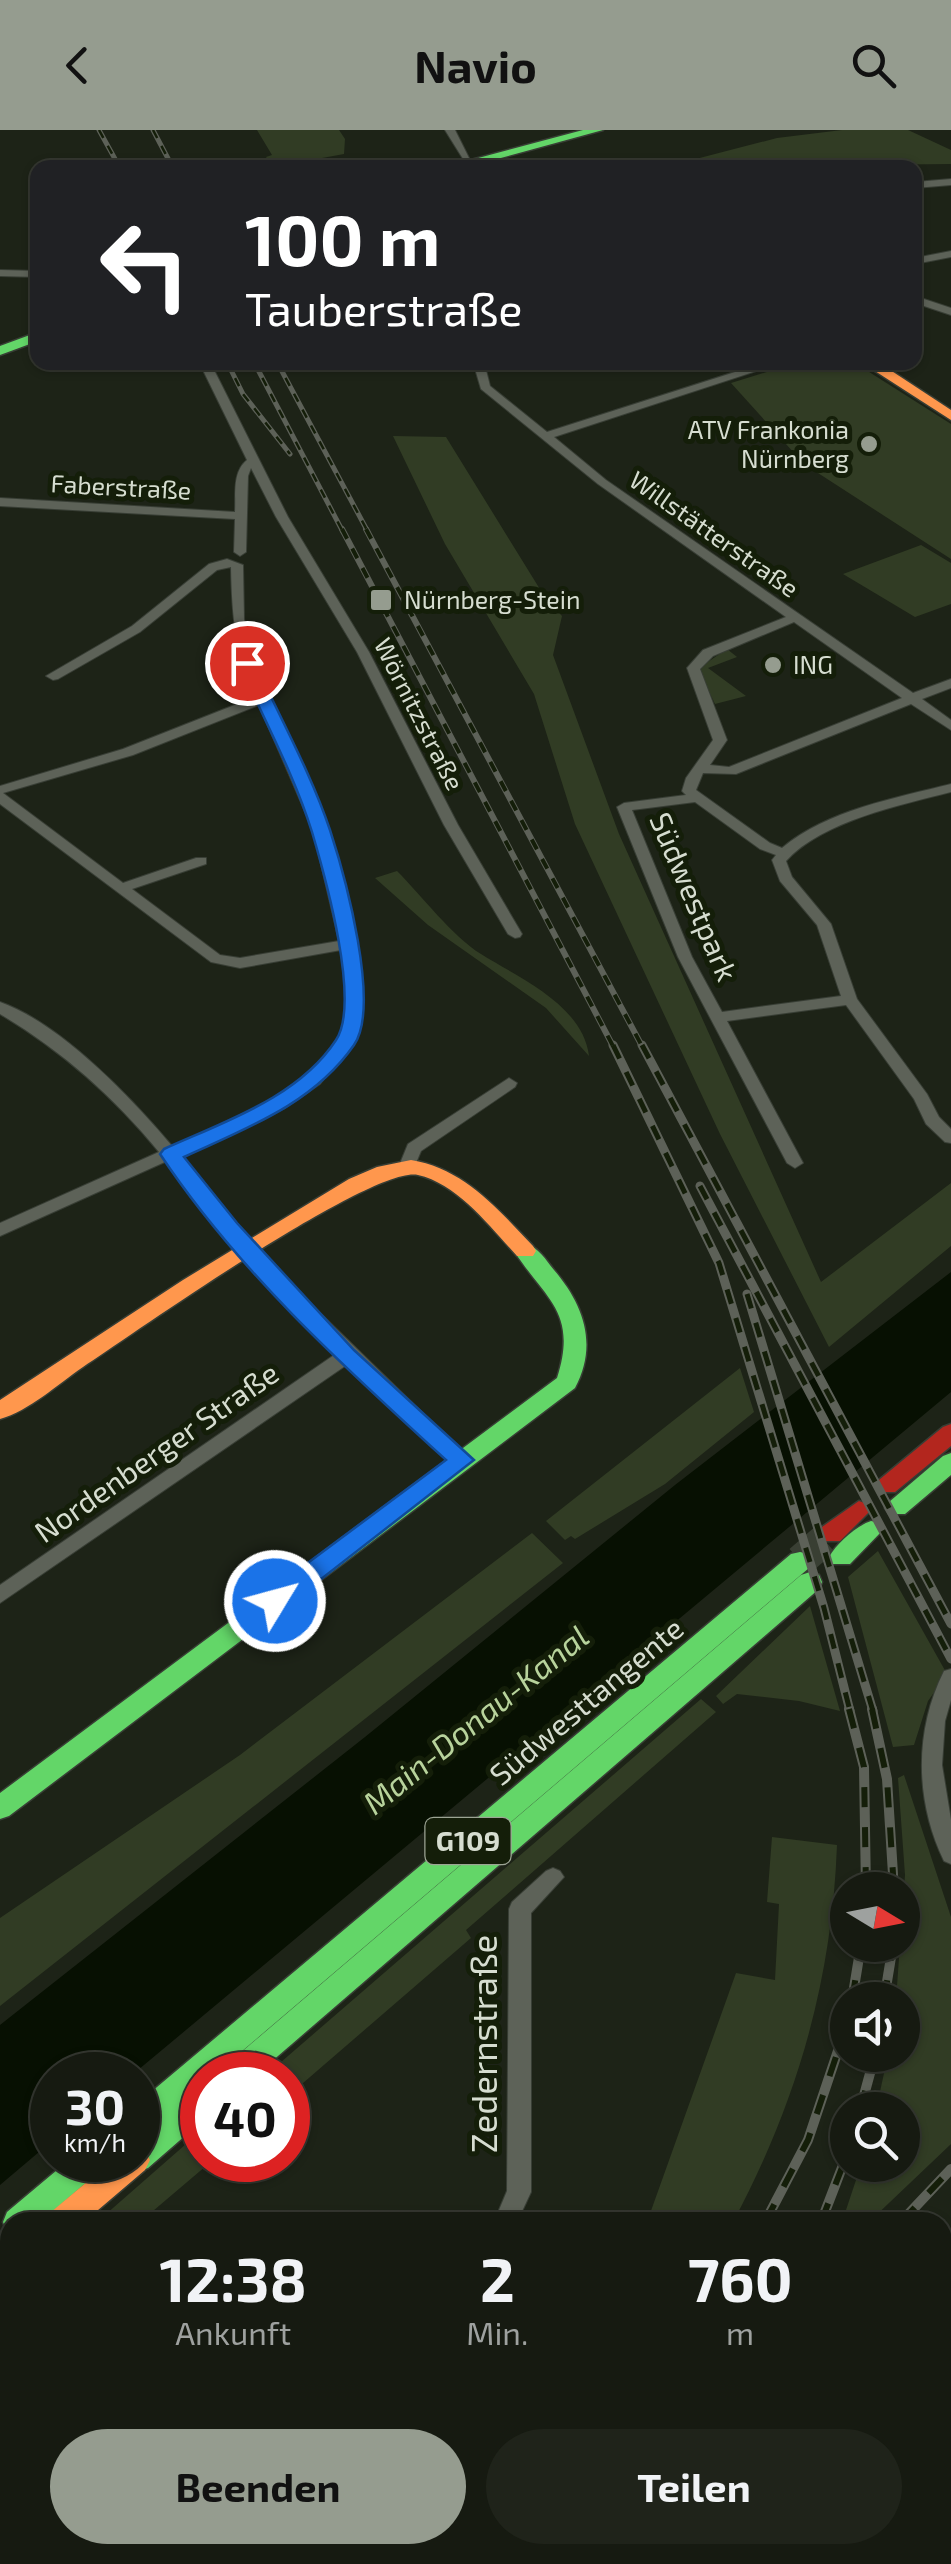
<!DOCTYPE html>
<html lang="de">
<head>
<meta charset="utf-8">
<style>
	:root { --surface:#161a11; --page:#1f231a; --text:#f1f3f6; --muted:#9ea19f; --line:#353831; --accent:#959c8f }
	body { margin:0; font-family:"Exo 2",sans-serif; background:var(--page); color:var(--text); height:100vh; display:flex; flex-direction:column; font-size:38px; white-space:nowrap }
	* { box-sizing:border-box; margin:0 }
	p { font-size:32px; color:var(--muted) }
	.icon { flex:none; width:55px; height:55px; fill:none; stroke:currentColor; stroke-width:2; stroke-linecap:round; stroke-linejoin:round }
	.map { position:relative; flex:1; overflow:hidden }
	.panel { position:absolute; left:0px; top:2082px; width:952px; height:352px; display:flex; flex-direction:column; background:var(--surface); border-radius:30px 30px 0 0; box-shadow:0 2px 8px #0004,0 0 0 2px var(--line) }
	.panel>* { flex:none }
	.hud { position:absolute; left:30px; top:30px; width:892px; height:210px; border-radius:20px; box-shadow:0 2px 8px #0004,0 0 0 2px var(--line); background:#202124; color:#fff; overflow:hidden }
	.needle { width:65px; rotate:100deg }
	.buttons { position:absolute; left:830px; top:1742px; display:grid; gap:20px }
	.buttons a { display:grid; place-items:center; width:90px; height:90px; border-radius:50%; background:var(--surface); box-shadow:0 2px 8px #0004,0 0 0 2px var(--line); font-size:50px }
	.speed { position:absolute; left:30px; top:1922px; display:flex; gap:20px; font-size:50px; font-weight:700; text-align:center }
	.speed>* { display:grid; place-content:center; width:130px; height:130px; border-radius:50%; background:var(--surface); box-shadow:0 2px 8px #0004,0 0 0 2px var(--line); line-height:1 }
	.speed small { font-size:25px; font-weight:400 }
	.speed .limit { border:15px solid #d22; background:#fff; color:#111 }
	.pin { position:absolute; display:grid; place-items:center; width:85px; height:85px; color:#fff; margin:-42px; border:5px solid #fff; border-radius:50%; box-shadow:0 2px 10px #0007 }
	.me { position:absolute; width:110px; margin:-55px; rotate:53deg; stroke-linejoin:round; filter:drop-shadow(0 0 8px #0008) }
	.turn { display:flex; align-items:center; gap:35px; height:210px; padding:0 50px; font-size:45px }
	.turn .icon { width:130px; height:130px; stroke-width:2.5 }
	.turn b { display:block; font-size:70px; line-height:85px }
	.eta { display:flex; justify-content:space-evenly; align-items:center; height:170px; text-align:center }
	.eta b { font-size:60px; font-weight:700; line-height:70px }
	.primary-button { display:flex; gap:20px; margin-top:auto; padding:20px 50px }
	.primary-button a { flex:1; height:115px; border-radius:60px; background:var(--accent); color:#111; font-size:40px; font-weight:700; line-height:115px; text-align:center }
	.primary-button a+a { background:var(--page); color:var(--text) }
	header { display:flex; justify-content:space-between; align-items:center; height:130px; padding:0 50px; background:var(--accent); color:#111; font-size:45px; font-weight:700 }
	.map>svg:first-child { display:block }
	.green { fill:#313c24 }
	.water { fill:#071002 }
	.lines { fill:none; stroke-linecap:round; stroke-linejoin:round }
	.highway-tunnel { stroke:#393f33; stroke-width:32; stroke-dasharray:32 16; stroke-linecap:butt }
	.street-casing { stroke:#383e35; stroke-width:2 }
	.fast-casing { stroke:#383e35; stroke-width:3 }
	.slow-casing { stroke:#383e35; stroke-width:3 }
	.jam-casing { stroke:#383e35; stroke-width:3 }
	.street { fill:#5d6258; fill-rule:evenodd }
	.fast { fill:#63d668; fill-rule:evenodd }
	.slow { fill:#ff974d; fill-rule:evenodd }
	.jam { fill:#b3261e; fill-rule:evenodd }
	.rail-far3-casing { stroke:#5d6158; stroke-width:5 }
	.rail-far2-casing { stroke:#5d6158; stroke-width:6 }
	.rail-far1-casing { stroke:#5d6158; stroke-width:9 }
	.rail-casing { stroke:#5d6158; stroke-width:10 }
	.rail-far3 { stroke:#141e09; stroke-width:2.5; stroke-dasharray:9; stroke-linecap:butt }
	.rail-far2 { stroke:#141e09; stroke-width:4; stroke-dasharray:11; stroke-linecap:butt }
	.rail-far1 { stroke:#141e09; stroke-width:5; stroke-dasharray:15; stroke-linecap:butt }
	.rail { stroke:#141e09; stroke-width:6; stroke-dasharray:20; stroke-linecap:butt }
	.route { fill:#1a73e8; stroke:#114b97; stroke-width:2.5 }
	.poi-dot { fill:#959c8f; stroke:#141e09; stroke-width:4 }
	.labels { text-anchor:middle; stroke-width:10; stroke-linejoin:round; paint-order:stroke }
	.far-poi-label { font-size:25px; fill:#d6ddd0; stroke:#141e09; text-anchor:start }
	.far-street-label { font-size:25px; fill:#d6ddd0; stroke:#141e09 }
	.shield { fill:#141e09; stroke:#9ca494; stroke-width:2.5 }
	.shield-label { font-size:28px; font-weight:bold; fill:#d6ddd0 }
	.street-label { font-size:30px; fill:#d6ddd0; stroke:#141e09 }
	.water-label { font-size:32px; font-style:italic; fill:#b8d39c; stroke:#141e09 }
	.near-street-label { font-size:35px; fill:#d6ddd0; stroke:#141e09 }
</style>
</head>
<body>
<header><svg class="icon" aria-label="back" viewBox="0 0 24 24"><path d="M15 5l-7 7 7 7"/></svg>Navio<svg class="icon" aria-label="search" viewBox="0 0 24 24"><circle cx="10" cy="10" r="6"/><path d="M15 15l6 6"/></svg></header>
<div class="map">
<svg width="951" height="2434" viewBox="0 0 951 2434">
	<rect width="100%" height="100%" fill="#1d2317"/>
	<g class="green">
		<path d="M257,0H339L345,9L344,24L273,37L266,27L272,25Z"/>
		<path d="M842,0H908L951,20V34L665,37L777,8Z"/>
		<path d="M799,232L855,233L951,294V429L804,334L731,253Z"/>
		<path d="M393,306L446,307L546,469L562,486L553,525L619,704L821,1152L951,1053V1116L829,1217L720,1004L575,694L534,564L445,414Z"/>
		<path d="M921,415L951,433V474L915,487L843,444Z"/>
		<path d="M727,519L737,527L708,538L746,566L715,574L700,543L702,536Z"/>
		<path d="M397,741C422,766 452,806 481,824C519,848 583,875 589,926L546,878L428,795L375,748Z"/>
		<path d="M740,1238L754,1282L665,1354L575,1409L571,1406L565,1410L546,1391Z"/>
		<path d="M532,1403L563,1433L0,1876V1788L240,1625Z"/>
		<path d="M878,1421L947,1544L928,1571L914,1615L893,1617L848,1447Z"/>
		<path d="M810,1476L840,1581L799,1571L737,1564L723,1574L716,1566Z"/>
		<path d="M701,1569L716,1582L466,1800L471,1808L288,1966V1945H266Z"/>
		<path d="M904,1645L951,1787V2014L869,2092H842L861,2035H902V1980H876L888,1925H902V1870H896L905,1745L898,1648Z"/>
		<path d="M772,1707L837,1715C832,1851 797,1972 733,2092H647L736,1843L775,1850L779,1774L767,1772Z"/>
		<path d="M202,2000V2030H213L140,2092H97Z"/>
	</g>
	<path class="water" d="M951,1142V1262L132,1945H52V2011L0,2055V1895L365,1607L675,1355Z"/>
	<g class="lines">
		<path class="highway-tunnel" d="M800,1431L831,1404"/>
		<g class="street-casing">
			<g id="street">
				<path d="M445,0H455L471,32H465Z"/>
				<path d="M951,49V55L915,58V52Z"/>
				<path d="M951,121V127L915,134V128Z"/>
				<path d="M0,140L38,141V147L0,146Z"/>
				<path d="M915,166L951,178V185L915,173Z"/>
				<path d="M199,232H210L288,387L369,522L458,695L522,804L520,807L515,808L508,804L444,695L357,522L276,387L251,338L248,346L246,422L240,426L234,422L235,389L0,376V368L235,382C236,364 232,342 247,330Z"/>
				<path d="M473,232H484L490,256L547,302L766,232H784L554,307L606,350L913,563L951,549V558L922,569L951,590V600L911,574L736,644L703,643L696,660L770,713L782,718C827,680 896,668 951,654V662C901,675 822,691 786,731L792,747L831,794L857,869L927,964L939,987L951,999V1013L945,1012L926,994L914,969L846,875L727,891L803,1033L795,1038L787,1033L678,827L617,677L624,673L686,665L682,661L686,648L713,610L687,538L703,520L786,487L598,354L481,259ZM794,492L902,568L729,637L710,635L727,610L700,539L713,526ZM695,672L760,719L776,725L772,730L780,751L817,795L841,866L722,882L692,827L632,680Z"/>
				<path d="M227,429L243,435L244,489L253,533L327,700L363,850V886L355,910L320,954L285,978L179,1025L281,1145L471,1330L468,1335H456L348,1234L0,1473V1455L337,1223L243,1125L167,1031L0,1106V1093L159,1022C113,966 62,921 0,884V872C60,893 132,968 172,1016C229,990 331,957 347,888C351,866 346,842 341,820L240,838L211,832L0,674V656L123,619L255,567C235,521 232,487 231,437L217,440L140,502L58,549L53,550L46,546L132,496L209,434ZM259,575L313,700L339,811L240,828L220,825L132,759L206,734V728H196L123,753L3,663L133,625Z"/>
				<path d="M509,948L517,953L515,957L421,1021L413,1040H401L399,1036L408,1014Z"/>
				<path d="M951,1539V1570L945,1591L942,1635L951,1690V1734L944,1731C915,1671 914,1601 944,1541Z"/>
				<path d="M553,1738L560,1741L564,1747L531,1783V2062L517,2092H494L507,2061L509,1779L512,1772L546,1741Z"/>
				<path d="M29,2425H59L55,2434H25Z"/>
				<path d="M425,2425H453L449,2434H421Z"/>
			</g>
		</g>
		<g class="fast-casing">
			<g id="fast">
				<path d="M583,0H603L464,38H441Z"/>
				<path d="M38,202V211L0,225V216Z"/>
				<path d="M525,1113C538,1117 546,1130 554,1140C584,1175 598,1215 575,1258L9,1686L0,1689V1663L557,1248C578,1182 546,1170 514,1121Z"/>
				<path d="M951,1323V1345L905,1384H889L885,1378L889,1372L943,1326Z"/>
				<path d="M871,1391L880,1393L883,1400L850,1434H832L829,1427C837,1413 856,1396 871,1391Z"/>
				<path d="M800,1422L809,1424L812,1431L809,1438L214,1945H202V1954L192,1963L202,1960V1991L148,2038L138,2042L128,2038L124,2030H138V2010L148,2001L138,2004V1973L791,1424Z"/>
				<path d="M810,1442L819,1445L822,1452L819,1459L256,1945H221L225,1936L801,1445Z"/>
				<path d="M69,2030H106L101,2040L40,2092H10V2103L7,2102L3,2092L7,2082Z"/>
			</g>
		</g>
		<g class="slow-casing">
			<g id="slow">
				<path d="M861,232H878L951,280V290Z"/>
				<path d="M411,1030C463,1038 498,1079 533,1116L536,1121L533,1126H517C491,1098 458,1054 418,1045C372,1035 134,1203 83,1237C58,1254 29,1281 0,1289V1270L183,1150L349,1049L377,1037Z"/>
				<path d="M138,2017L145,2020L150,2030L145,2040L84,2092H47L51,2082L113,2030H138Z"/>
			</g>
		</g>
		<g class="jam-casing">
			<g id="jam">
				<path d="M951,1294V1316L895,1362H879L875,1356L879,1350L943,1297Z"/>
				<path d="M859,1371L867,1374L871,1380L840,1411H822L819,1404L822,1397Z"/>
				<path d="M10,2123V2157L0,2161V2127Z"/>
			</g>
		</g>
		<use href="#street" class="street"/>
		<use href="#fast" class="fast"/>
		<use href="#slow" class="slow"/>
		<use href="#jam" class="jam"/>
		<g class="rail-far3-casing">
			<g id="rail-far3">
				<path d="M99,0L120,38"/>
				<path d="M153,0L173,38"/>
				<path d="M227,232L243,264L290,324"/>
				<path d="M254,232L343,402"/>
				<path d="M277,232L368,402"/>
			</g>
		</g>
		<g class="rail-far2-casing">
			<g id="rail-far2">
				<path d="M342,399L614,918"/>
				<path d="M366,399L643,918"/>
			</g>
		</g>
		<g class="rail-far1-casing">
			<g id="rail-far1">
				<path d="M613,915L719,1133L824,1478L850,1581"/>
				<path d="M642,915L951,1494"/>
				<path d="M700,1056L951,1529"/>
				<path d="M747,1164L873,1581"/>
			</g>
		</g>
		<g class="rail-casing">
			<g id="rail">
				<path d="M849,1579L864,1637L866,1760"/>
				<path d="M872,1579L887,1649L894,1760"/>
				<path d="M852,1870L861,1815"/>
				<path d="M884,1870L893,1815"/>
				<path d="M860,1980L875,1925"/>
				<path d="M765,2092L808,2010L848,1891"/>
				<path d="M821,2092L848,2022"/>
				<path d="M901,2092L951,2039"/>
				<path d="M528,2434L535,2425"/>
				<path d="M584,2434L593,2425"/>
				<path d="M607,2434L615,2425"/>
				<path d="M681,2434L686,2425"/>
			</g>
		</g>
		<use href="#rail-far3" class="rail-far3"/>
		<use href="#rail-far2" class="rail-far2"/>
		<use href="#rail-far1" class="rail-far1"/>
		<use href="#rail" class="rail"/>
	</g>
	<path class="route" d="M241,529L255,533C280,588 311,643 330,700C345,746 381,876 354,915C313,974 247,998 184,1027L237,1093L354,1220L474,1330L284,1478H266L263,1471L266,1464L446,1330C344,1237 237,1140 160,1024L164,1019C223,992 298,968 336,910C361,873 325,746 312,702C294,644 263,588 239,533Z"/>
	<g class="poi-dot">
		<circle cx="869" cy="314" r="10"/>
		<rect x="369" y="458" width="24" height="24" rx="5"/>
		<circle cx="773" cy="535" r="10"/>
	</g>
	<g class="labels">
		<g class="far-poi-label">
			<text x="849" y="309" text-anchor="end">ATV Frankonia<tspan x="849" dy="29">Nürnberg</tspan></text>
			<text x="404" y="479">Nürnberg-Stein</text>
			<text x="793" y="544">ING</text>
		</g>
		<g class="far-street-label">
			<text transform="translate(121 357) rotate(3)" y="9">Faberstraße</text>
			<text transform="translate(714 404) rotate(35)" y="9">Willstätterstraße</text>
			<text transform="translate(419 584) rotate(63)" y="9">Wörnitzstraße</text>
		</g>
		<rect class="shield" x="425.5" y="1688" width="85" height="46" rx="8"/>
		<g class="shield-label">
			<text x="468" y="1721">G109</text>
		</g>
		<g class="street-label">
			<text transform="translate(693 767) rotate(67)" y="10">Südwestpark</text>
			<text transform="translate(157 1323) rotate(-35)" y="10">Nordenberger Straße</text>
			<text transform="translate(587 1572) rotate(-40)" y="10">Südwesttangente</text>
		</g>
		<g class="water-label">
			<text transform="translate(476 1590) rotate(-39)" y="11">Main-Donau-Kanal</text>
		</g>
		<g class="near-street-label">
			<text transform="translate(485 1914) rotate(-90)" y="12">Zedernstraße</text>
		</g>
	</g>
</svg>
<div class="buttons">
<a><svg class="needle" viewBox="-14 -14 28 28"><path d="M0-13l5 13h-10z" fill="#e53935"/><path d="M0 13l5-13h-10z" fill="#9ea19f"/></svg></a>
<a><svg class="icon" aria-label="sound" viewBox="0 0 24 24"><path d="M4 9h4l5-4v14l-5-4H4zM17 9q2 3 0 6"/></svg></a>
<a><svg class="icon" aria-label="search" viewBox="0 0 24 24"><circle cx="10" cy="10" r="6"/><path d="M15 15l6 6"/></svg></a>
</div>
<div class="speed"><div>30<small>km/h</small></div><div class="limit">40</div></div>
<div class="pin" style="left:247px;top:533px;background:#d93025"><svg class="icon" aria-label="arrive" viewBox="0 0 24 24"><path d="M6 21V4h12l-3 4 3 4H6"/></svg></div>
<svg class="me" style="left:275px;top:1471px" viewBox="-20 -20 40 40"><circle r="17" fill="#1a73e8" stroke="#fff" stroke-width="3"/><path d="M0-11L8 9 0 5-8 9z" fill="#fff"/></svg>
<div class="hud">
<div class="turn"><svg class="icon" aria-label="left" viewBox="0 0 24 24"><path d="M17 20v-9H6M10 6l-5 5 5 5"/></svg><div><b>100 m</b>Tauberstraße</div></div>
</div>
<section class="panel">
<div class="eta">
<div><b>12:38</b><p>Ankunft</p></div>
<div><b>2</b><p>Min.</p></div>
<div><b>760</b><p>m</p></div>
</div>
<div class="primary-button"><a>Beenden</a><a>Teilen</a></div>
</section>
</div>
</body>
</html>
